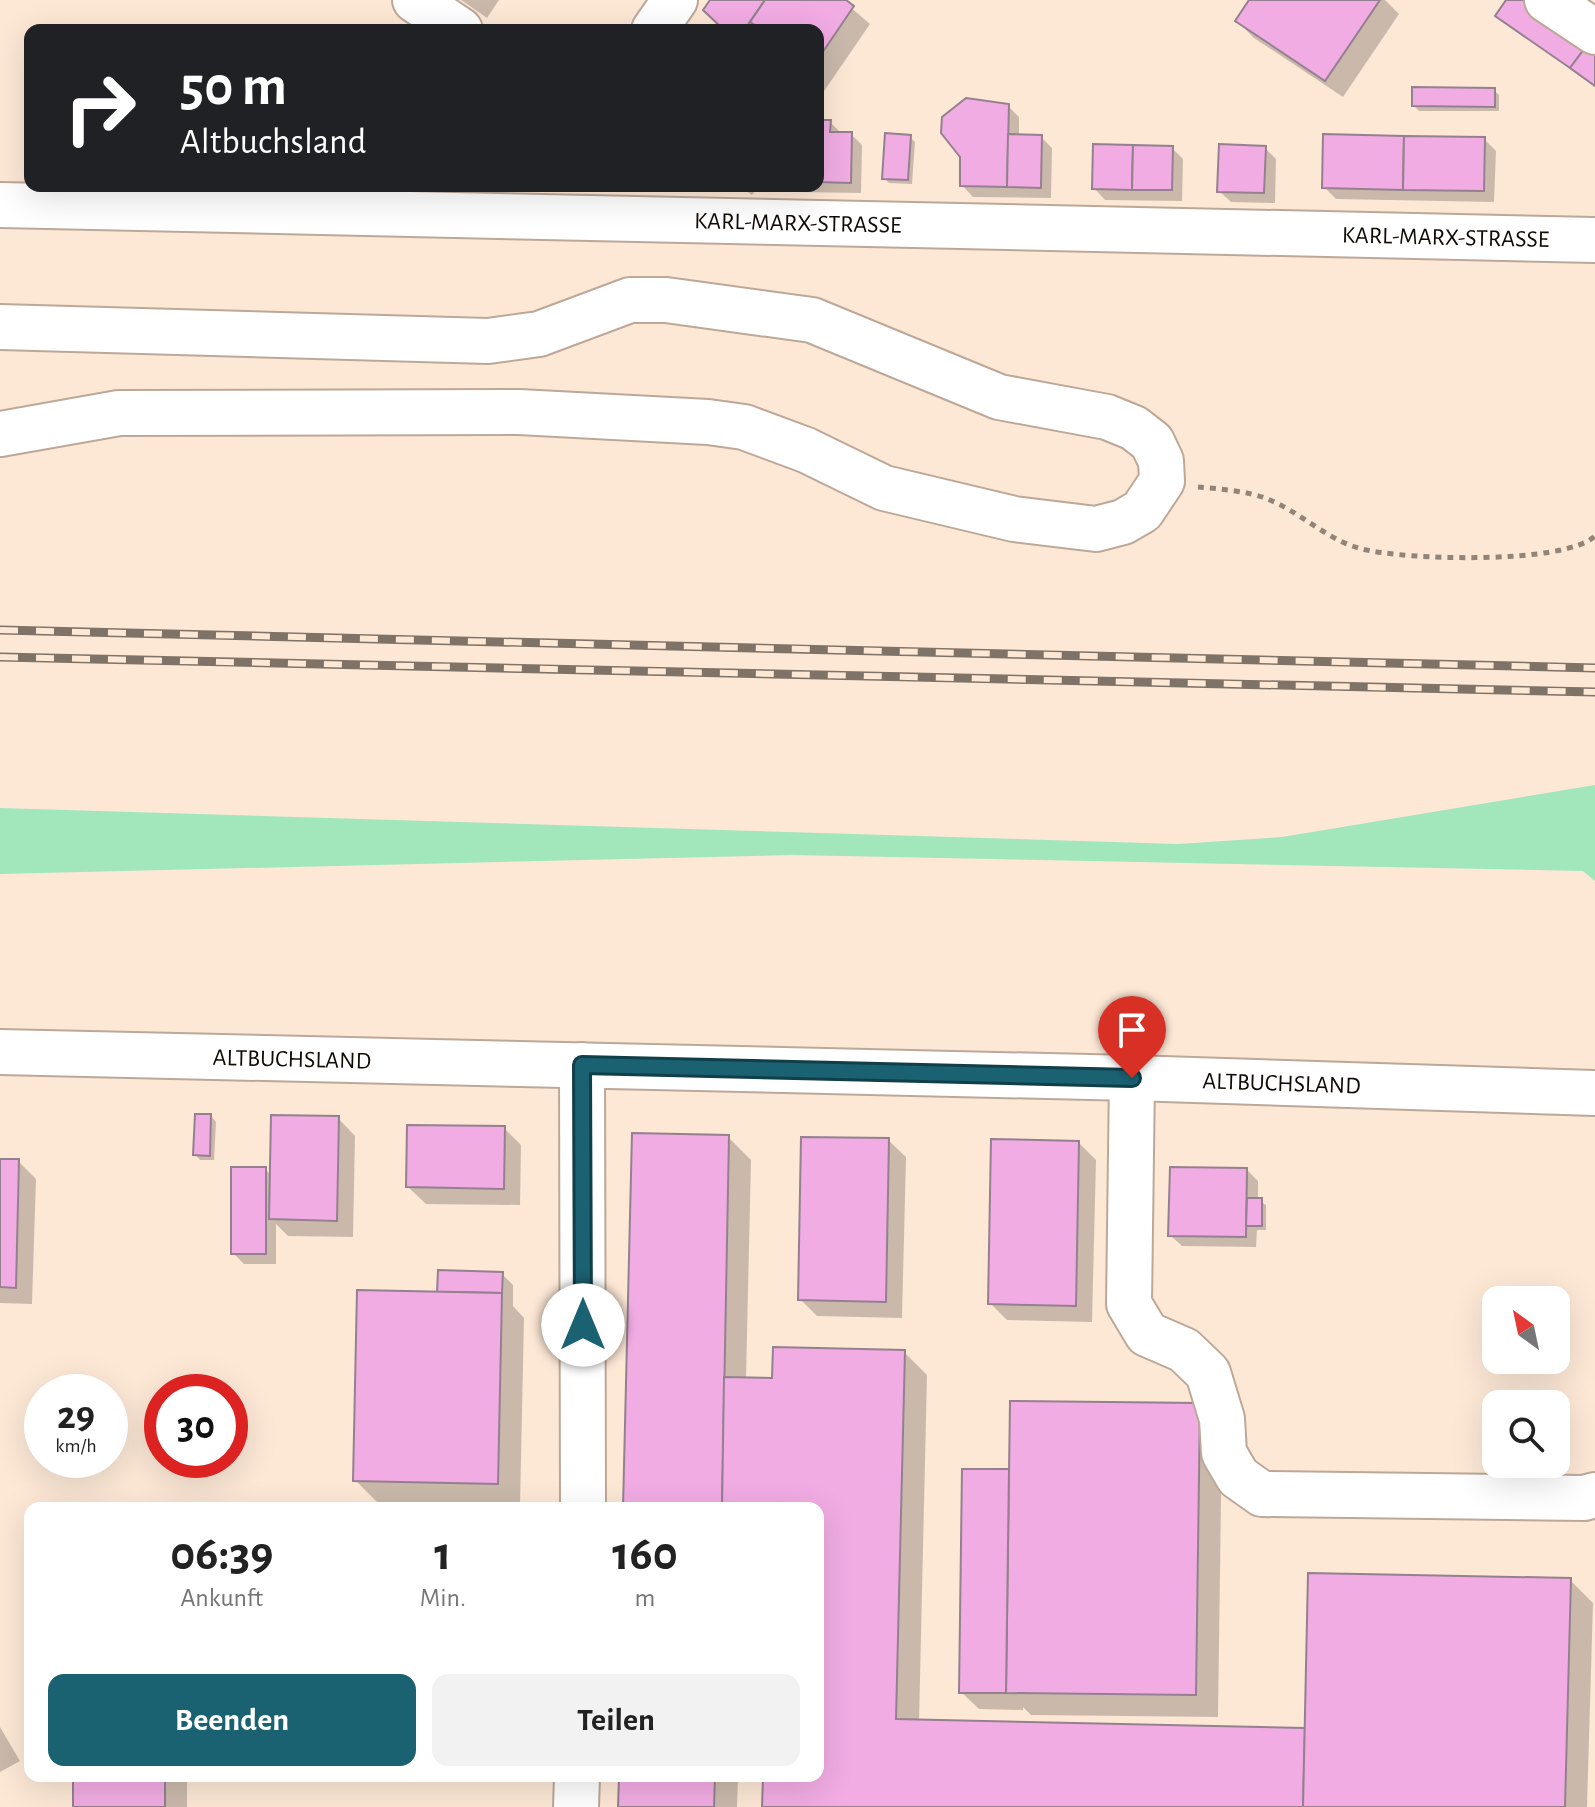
<!DOCTYPE html>
<html lang="de">
<head>
<meta charset="utf-8">
<style>
	:root { --surface:#fff; --page:#f2f2f2; --text:#222; --muted:#767676; --accent:#1a6171 }
	body { margin:0; font-family:"Alegreya Sans",sans-serif; background:var(--page); color:var(--text); height:100vh; display:flex; flex-direction:column; font-size:30px; white-space:nowrap }
	* { box-sizing:border-box; margin:0 }
	p { font-size:26px; color:var(--muted) }
	.icon { flex:none; width:44px; height:44px; fill:none; stroke:currentColor; stroke-width:2; stroke-linecap:round; stroke-linejoin:round }
	.map { position:relative; flex:1; overflow:hidden }
	.panel { position:absolute; left:24px; top:1502px; width:800px; height:280px; display:flex; flex-direction:column; background:var(--surface); border-radius:16px; box-shadow:0 8px 32px #0002 }
	.panel>* { flex:none }
	.banner { position:absolute; left:24px; top:24px; width:800px; height:168px; border-radius:16px; box-shadow:0 8px 32px #0002; background:#202124; color:#fff; overflow:hidden }
	.needle { width:52px; rotate:327deg }
	.controls { position:absolute; left:1482px; top:1286px; display:grid; gap:16px }
	.controls a { display:grid; place-items:center; width:88px; height:88px; border-radius:16px; background:var(--surface); box-shadow:0 8px 32px #0002; font-size:40px }
	.speed { position:absolute; left:24px; top:1374px; display:flex; gap:16px; font-size:40px; font-weight:700; text-align:center }
	.speed>* { display:grid; place-content:center; width:104px; height:104px; border-radius:50%; background:var(--surface); box-shadow:0 8px 32px #0002; line-height:1 }
	.speed small { font-size:20px; font-weight:400 }
	.speed .limit { border:12px solid #d22; background:#fff; color:#111 }
	.pin { position:absolute; display:grid; place-items:center; width:68px; height:68px; color:#fff; margin:-82px -34px; border-radius:50% 50% 50% 0; rotate:-45deg; box-shadow:0 0 8px #0007 }
	.pin .icon { rotate:45deg }
	.me { position:absolute; width:88px; margin:-44px; rotate:0deg; stroke-linejoin:round; filter:drop-shadow(0 0 6px #0008) }
	.turn { display:flex; align-items:center; gap:28px; height:168px; padding:0 24px; font-size:36px }
	.turn .icon { width:104px; height:104px; stroke-width:2.5 }
	.turn b { display:block; font-size:56px; line-height:68px }
	.eta { display:flex; justify-content:space-evenly; align-items:center; height:136px; text-align:center }
	.eta b { font-size:48px; font-weight:600; line-height:56px }
	.button { display:flex; gap:16px; margin-top:auto; padding:16px 24px }
	.button a { flex:1; height:92px; border-radius:16px; background:var(--accent); color:#fff; font-size:32px; font-weight:600; line-height:92px; text-align:center }
	.button a+a { background:var(--page); color:var(--text) }
	.map>svg:first-child { display:block }
	.green { fill:#a2e6bc }
	.shadow { fill:#0003 }
	.building { fill:#f1ace3; stroke:#94808f; stroke-width:2 }
	.lines { fill:none; stroke-linecap:round; stroke-linejoin:round }
	.minor-casing { stroke:#bda898; stroke-width:48 }
	.path { stroke:#938478; stroke-width:5; stroke-dasharray:6 6; stroke-linecap:butt }
	.minor { stroke:#fff; stroke-width:44 }
	.rail-casing { stroke:#7f7267; stroke-width:9 }
	.rail { stroke:#fde8d6; stroke-width:6; stroke-dasharray:18; stroke-linecap:butt }
	.route-casing { stroke:#113f49; stroke-width:20 }
	.route { stroke:#1a6171; stroke-width:14 }
	.labels { text-anchor:middle; stroke-width:6; stroke-linejoin:round; paint-order:stroke }
	.street-label { font-size:24px; fill:#100a05; stroke:#fde8d6 }
</style>
</head>
<body>
<div class="map">
<svg width="1595" height="1807" viewBox="0 0 1595 1807">
	<rect width="100%" height="100%" fill="#fde8d6"/>
	<path class="green" d="M1595,785V881L1583,871L791,855L0,874V808L1178,844L1282,837Z"/>
	<g class="shadow">
		<path d="M461,0H499L487,18Z"/>
		<path d="M713,0H842L870,24L818,100V30H724L718,24Z"/>
		<path d="M1251,0H1385L1399,14L1343,97L1254,38L1237,21Z"/>
		<path d="M1494,90L1499,95V111H1419L1414,106Z"/>
		<path d="M1008,106L1019,117V137H1041L1052,148L1051,198L973,197L962,185Z"/>
		<path d="M818,122H830L842,134H851L862,145L861,193L796,192L790,186H818Z"/>
		<path d="M910,137L915,142L912,184L889,183L884,178Z"/>
		<path d="M1484,139L1496,151L1494,202L1336,199L1324,187Z"/>
		<path d="M1172,148L1183,159L1182,201L1105,200L1094,188Z"/>
		<path d="M1265,148L1276,159L1275,203L1231,202L1219,191Z"/>
		<path d="M739,186H759L752,195Z"/>
		<path d="M211,1116L216,1122L214,1160H200L195,1154Z"/>
		<path d="M338,1118L355,1136L353,1237L288,1236L276,1224V1264H244L233,1253L265,1169L272,1176Z"/>
		<path d="M504,1128L521,1145L520,1205L426,1204L408,1187Z"/>
		<path d="M728,1137L751,1160L746,1379L774,1380L904,1352L927,1375L919,1722L1307,1731L1570,1580L1593,1603L1587,1807H764L765,1776H818V1508H625Z"/>
		<path d="M888,1140L906,1157L902,1318L817,1316L800,1299Z"/>
		<path d="M1079,1143L1096,1160L1092,1322L1007,1320L990,1303Z"/>
		<path d="M0,1161H18L36,1179L32,1304L0,1303Z"/>
		<path d="M1247,1170L1258,1181V1200L1266,1205V1230H1257L1256,1247L1182,1246L1170,1235Z"/>
		<path d="M502,1274L513,1285V1306L524,1318L520,1506L378,1503L355,1480Z"/>
		<path d="M1199,1405L1222,1428L1218,1717L1031,1715L1023,1707V1710L979,1709L961,1692L964,1471H1011Z"/>
		<path d="M0,1727L20,1761L0,1772Z"/>
		<rect x="75" y="1776" width="112" height="31"/>
		<path d="M621,1776H738L737,1807H620Z"/>
	</g>
	<g class="building">
		<path d="M710,0H765L747,26L735,30H724L703,10Z"/>
		<path d="M765,0H846L854,6L818,59V30H763L750,22Z"/>
		<path d="M1249,0H1380L1325,81L1235,21Z"/>
		<path d="M1506,0H1524L1588,44L1570,68L1495,16Z"/>
		<path d="M1588,44L1595,49V86L1570,68Z"/>
		<path d="M1412,87L1495,88V107L1412,106Z"/>
		<path d="M966,98L1009,104L1007,187L960,186V157L941,133L942,117Z"/>
		<path d="M818,120H831L830,132H852L851,183L818,182Z"/>
		<path d="M885,133L911,135L908,180L882,179Z"/>
		<path d="M1008,134L1042,135L1041,188L1007,187Z"/>
		<path d="M1323,134L1404,136L1403,190L1322,188Z"/>
		<path d="M1404,136L1485,137L1484,191L1403,190Z"/>
		<path d="M1093,144L1133,145L1132,190L1092,189Z"/>
		<path d="M1219,144L1266,146L1264,193L1217,192Z"/>
		<path d="M1133,145L1173,146L1172,190H1132Z"/>
		<path d="M195,1114H211L210,1156L193,1155Z"/>
		<path d="M271,1115L339,1116L337,1221L269,1219Z"/>
		<path d="M407,1125L505,1126L504,1189L406,1187Z"/>
		<path d="M632,1133L729,1135L722,1508H623Z"/>
		<path d="M801,1137L889,1138L886,1302L798,1300Z"/>
		<path d="M991,1139L1079,1141L1076,1306L988,1304Z"/>
		<path d="M0,1159H19L16,1288L0,1287Z"/>
		<rect x="231" y="1167" width="35" height="87"/>
		<path d="M1170,1167L1247,1168L1246,1237L1168,1236Z"/>
		<path d="M1247,1198H1262V1226H1246Z"/>
		<path d="M438,1270L503,1272L502,1293L437,1292Z"/>
		<path d="M357,1290L502,1293L498,1484L353,1481Z"/>
		<path d="M773,1347L905,1350L896,1719L1305,1728L1303,1807H762L763,1776H818V1508H722L724,1377L772,1378Z"/>
		<path d="M1010,1401L1200,1403L1196,1695L1006,1693Z"/>
		<path d="M962,1469H1009L1006,1693H959Z"/>
		<path d="M1308,1573L1571,1578L1565,1807H1303Z"/>
		<rect x="73" y="1776" width="92" height="31"/>
		<path d="M619,1776H715L714,1807H618Z"/>
	</g>
	<g class="lines">
		<g class="minor-casing">
			<g id="minor">
				<path d="M415,0L460,30"/>
				<path d="M1547,0L1595,32"/>
				<path d="M654,30L675,0"/>
				<path id="s1" d="M0,205L1595,240"/>
				<path d="M0,327L488,341L539,334L630,300H666L812,320L999,397L1107,417L1134,428L1152,442L1161,461L1162,481L1142,511L1123,522L1096,529L1014,519L884,488L806,450L744,427L708,422L519,412L119,413L0,434"/>
				<path id="s2" d="M0,1052L1132,1078L1595,1093"/>
				<path d="M582,1065L583,1508"/>
				<path d="M1132,1078L1129,1304L1147,1334L1184,1350L1208,1373L1222,1419L1224,1453L1238,1477L1262,1494L1584,1498L1595,1495"/>
				<path d="M576,1807L577,1776"/>
			</g>
		</g>
		<path class="path" d="M1198,487C1221,489 1249,491 1270,500C1303,514 1327,540 1362,549C1405,560 1564,565 1595,536"/>
		<use href="#minor" class="minor"/>
		<g class="rail-casing">
			<g id="rail">
				<path d="M0,630L1595,668"/>
				<path d="M0,657L1595,692"/>
			</g>
		</g>
		<use href="#rail" class="rail"/>
	</g>
	<g class="lines">
		<g class="route-casing">
			<path id="route" d="M583,1325L582,1065L1132,1078"/>
		</g>
		<use href="#route" class="route"/>
	</g>
	<g class="labels">
		<g class="street-label">
			<text dy="8" stroke="none"><textPath href="#s1" startOffset="798">KARL-MARX-STRASSE</textPath></text>
			<text dy="8" stroke="none"><textPath href="#s1" startOffset="1446">KARL-MARX-STRASSE</textPath></text>
			<text dy="8" stroke="none"><textPath href="#s2" startOffset="292">ALTBUCHSLAND</textPath></text>
			<text dy="8" stroke="none"><textPath href="#s2" startOffset="1282">ALTBUCHSLAND</textPath></text>
		</g>
	</g>
</svg>
<div class="controls">
<a><svg class="needle" viewBox="-14 -14 28 28"><path d="M0-13l5 13h-10z" fill="#e53935"/><path d="M0 13l5-13h-10z" fill="#767676"/></svg></a>
<a><svg class="icon" aria-label="search" viewBox="0 0 24 24"><circle cx="10" cy="10" r="6"/><path d="M15 15l6 6"/></svg></a>
</div>
<div class="speed"><div>29<small>km/h</small></div><div class="limit">30</div></div>
<div class="pin" style="left:1132px;top:1078px;background:#d93025"><svg class="icon" aria-label="arrive" viewBox="0 0 24 24"><path d="M6 21V4h12l-3 4 3 4H6"/></svg></div>
<svg class="me" style="left:583px;top:1325px" viewBox="-20 -20 40 40"><circle r="19" fill="#fff"/><path d="M0-13L10 11 0 6-10 11z" fill="#1a6171"/></svg>
<div class="banner">
<div class="turn"><svg class="icon" aria-label="right" viewBox="0 0 24 24"><path d="M7 20v-9h11M14 6l5 5-5 5"/></svg><div><b>50 m</b>Altbuchsland</div></div>
</div>
<section class="panel">
<div class="eta">
<div><b>06:39</b><p>Ankunft</p></div>
<div><b>1</b><p>Min.</p></div>
<div><b>160</b><p>m</p></div>
</div>
<div class="button"><a>Beenden</a><a>Teilen</a></div>
</section>
</div>
</body>
</html>
